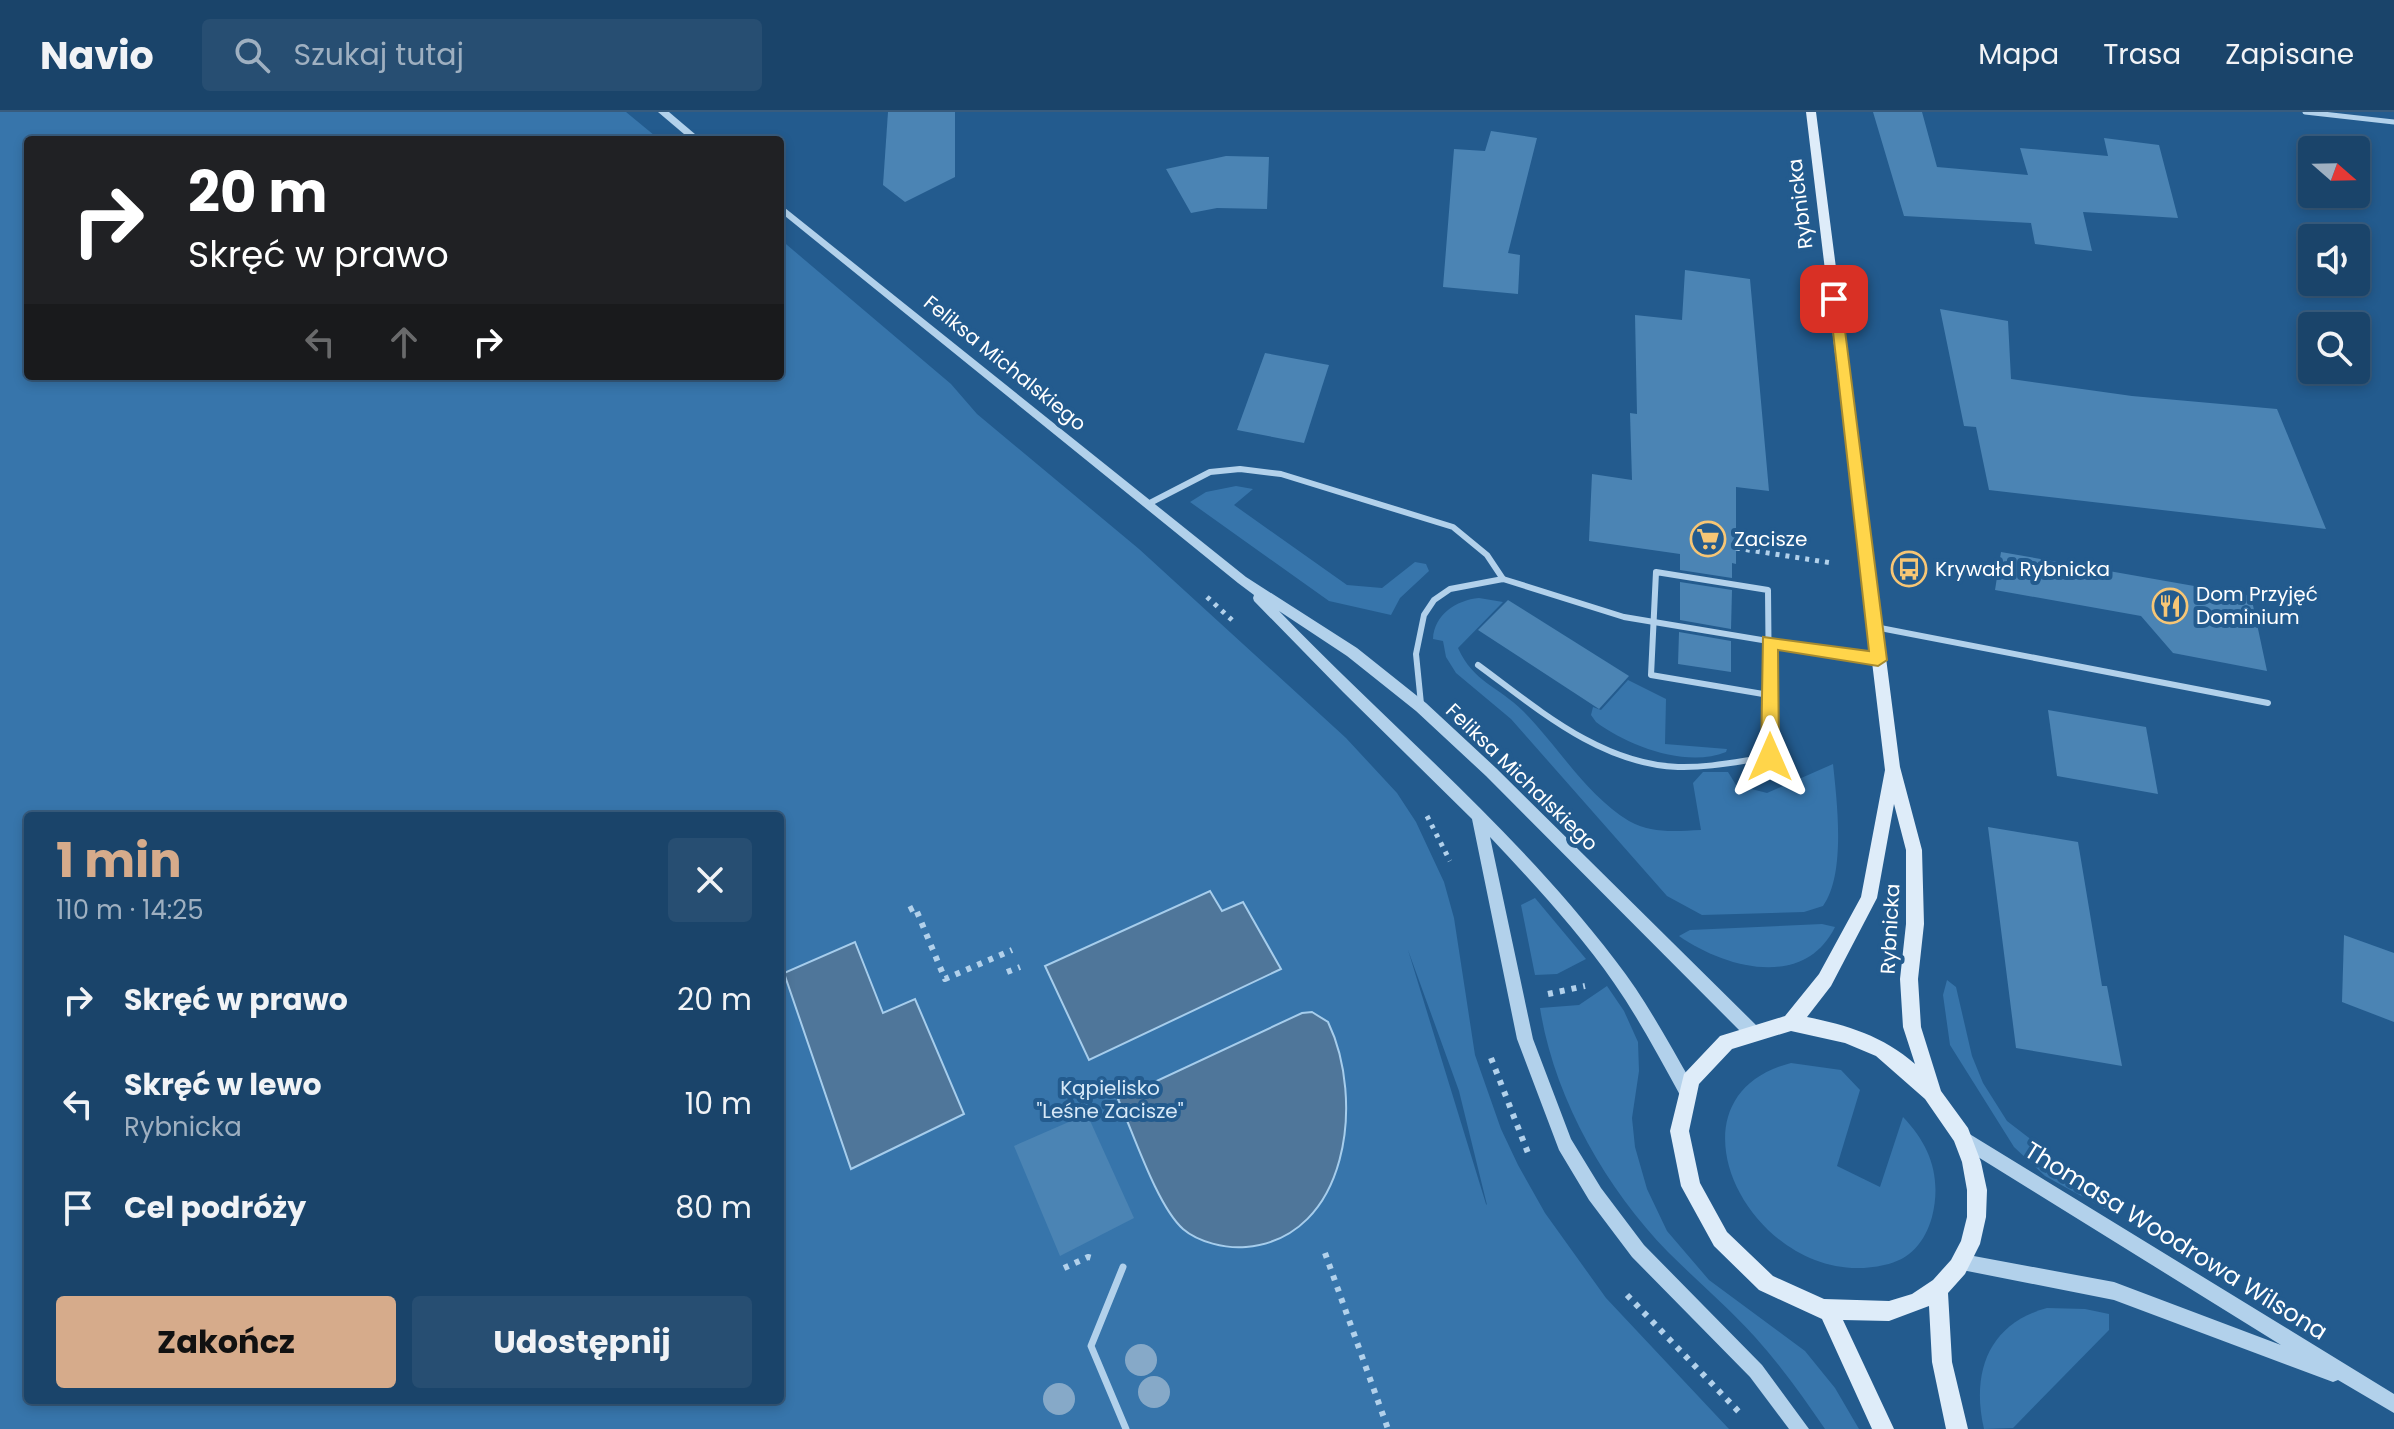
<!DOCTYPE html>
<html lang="pl">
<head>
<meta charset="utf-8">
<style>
	:root { --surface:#1a446a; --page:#274e72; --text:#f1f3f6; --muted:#9fb0c1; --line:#385c7e; --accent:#d6ab8b }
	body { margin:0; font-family:Poppins,sans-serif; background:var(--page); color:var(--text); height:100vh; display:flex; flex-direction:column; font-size:30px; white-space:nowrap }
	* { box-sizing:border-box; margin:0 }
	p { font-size:26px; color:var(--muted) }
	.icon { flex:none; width:44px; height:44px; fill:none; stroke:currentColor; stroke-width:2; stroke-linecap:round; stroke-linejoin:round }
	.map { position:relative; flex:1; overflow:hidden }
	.sheet { position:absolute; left:24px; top:700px; width:760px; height:592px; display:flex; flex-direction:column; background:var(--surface); border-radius:8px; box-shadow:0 4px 12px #0003,0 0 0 2px var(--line) }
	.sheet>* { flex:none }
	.hud { position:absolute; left:24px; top:24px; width:760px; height:244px; border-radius:8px; box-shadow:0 4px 12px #0003,0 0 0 2px var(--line); background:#202124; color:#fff; overflow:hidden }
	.needle { width:52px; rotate:110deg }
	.buttons { position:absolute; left:2298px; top:24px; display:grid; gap:16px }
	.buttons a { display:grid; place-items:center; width:72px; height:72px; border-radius:8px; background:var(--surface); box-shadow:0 4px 12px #0003,0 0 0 2px var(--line); font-size:40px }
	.pin { position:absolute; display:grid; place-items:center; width:68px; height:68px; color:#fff; margin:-34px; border-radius:16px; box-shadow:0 4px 12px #0006 }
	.me { position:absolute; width:88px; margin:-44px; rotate:0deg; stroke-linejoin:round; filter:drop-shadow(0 0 6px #0008) }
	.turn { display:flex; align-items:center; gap:28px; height:168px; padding:0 32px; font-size:36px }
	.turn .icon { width:104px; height:104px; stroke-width:2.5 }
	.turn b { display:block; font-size:56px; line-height:68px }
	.lanes { display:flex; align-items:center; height:76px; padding:0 32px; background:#0003; justify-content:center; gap:40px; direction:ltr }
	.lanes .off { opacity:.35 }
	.round { display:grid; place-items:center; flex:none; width:84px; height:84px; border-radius:8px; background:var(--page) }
	.summary { display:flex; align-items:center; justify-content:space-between; height:136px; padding:0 32px }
	h1 { font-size:48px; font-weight:700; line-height:60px; color:var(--accent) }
	.button { display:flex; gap:16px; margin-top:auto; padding:16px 32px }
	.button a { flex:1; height:92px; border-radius:8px; background:var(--accent); color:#111; font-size:32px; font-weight:700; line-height:92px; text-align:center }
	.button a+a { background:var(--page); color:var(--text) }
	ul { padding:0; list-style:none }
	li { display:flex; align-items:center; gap:24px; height:104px; padding:0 32px }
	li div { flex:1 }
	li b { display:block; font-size:30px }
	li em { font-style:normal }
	header { display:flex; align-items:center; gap:48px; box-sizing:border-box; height:112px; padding:0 40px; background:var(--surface); border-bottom:2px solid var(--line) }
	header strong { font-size:38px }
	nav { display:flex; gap:44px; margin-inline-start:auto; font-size:28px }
	.search { width:560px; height:72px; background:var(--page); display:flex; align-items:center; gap:20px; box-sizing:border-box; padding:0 28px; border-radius:8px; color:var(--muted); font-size:30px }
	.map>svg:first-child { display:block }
	.green { fill:#3775ab; fill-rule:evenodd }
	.water { fill:#4f769a; stroke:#a6cdec; stroke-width:2 }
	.building { fill:#4b84b4 }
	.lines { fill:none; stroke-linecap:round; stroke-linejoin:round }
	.path-far1 { stroke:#b2d1eb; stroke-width:5; stroke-dasharray:4 6; stroke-linecap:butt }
	.path { stroke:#b2d1eb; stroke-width:6; stroke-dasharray:5 7; stroke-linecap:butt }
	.service-far2 { stroke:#b2d1eb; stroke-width:5 }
	.service-far1 { stroke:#b2d1eb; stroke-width:6 }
	.service { stroke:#b2d1eb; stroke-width:7 }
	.tertiary { fill:#b2d1eb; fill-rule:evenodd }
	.secondary { fill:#deecf9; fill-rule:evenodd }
	.tree { fill:#86a9c8 }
	.route { fill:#ffd54a; stroke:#a68a30; stroke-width:2 }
	.labels { text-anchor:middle; stroke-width:8; stroke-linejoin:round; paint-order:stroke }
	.street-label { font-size:20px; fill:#fff; stroke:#235b8e }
	.poi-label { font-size:20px; fill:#fff; stroke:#235b8e; text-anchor:start }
	.park-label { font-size:20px; fill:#d7e9f8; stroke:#235b8e }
	.near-street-label { font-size:24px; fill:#fff; stroke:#235b8e }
</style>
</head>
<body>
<header>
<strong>Navio</strong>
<div class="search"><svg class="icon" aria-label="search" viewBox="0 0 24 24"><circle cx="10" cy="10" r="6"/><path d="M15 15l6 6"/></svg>Szukaj tutaj</div>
<nav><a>Mapa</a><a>Trasa</a><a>Zapisane</a></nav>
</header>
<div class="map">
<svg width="2394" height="1317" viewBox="0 0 2394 1317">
	<rect width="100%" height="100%" fill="#235b8e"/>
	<g class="green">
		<path d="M0,0H626L660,28H28V264H780V127L951,272L977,302L1139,437L1346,626L1397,681L1416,710L1444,770L1454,806L1475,943L1501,1017L1518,1053L1545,1101L1606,1186L1729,1317H0ZM28,704H780V1288H28ZM1408,838L1459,979L1487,1093L1486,1092Z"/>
		<path d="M1236,374L1253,377L1234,393L1347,473L1382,476L1415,450L1426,452L1429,459L1400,486L1391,503L1329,489L1190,390L1206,380Z"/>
		<path d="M1479,486L1503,490L1458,536C1474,571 1498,574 1523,599C1558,634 1586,683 1629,709C1652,722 1676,719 1701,718L1693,671L1703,660H1728L1736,673L1767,681L1833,652C1837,690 1846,762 1823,794L1804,800L1702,803L1667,784L1511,607L1456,561L1446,545L1443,529L1433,527C1434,503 1456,488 1479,486Z"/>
		<path d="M1628,568L1666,587L1665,632L1727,637L1726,640C1686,656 1628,634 1596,610L1591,603L1593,595L1601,598Z"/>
		<path d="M1535,786L1586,847L1557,862L1535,863L1521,793Z"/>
		<path d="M1822,812L1835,815C1804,878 1725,856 1679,824L1690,818Z"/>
		<path d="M1947,868L1956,875L1972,944L1983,971L2007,1009L2108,1087L2112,1101L2045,1064L2014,1035L1950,933L1943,883Z"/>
		<path d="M1607,874L1624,899L1638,930L1639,959L1632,1006L1635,1035L1647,1077L1667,1119L1709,1168L1805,1239L1835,1276L1859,1317H1825C1803,1285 1781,1254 1755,1225C1728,1195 1697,1169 1668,1140C1605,1075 1554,985 1540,896L1579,893Z"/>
		<path d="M1791,951L1841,958L1860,978L1837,1054L1880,1075L1903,1005C1930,1033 1942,1065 1932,1105C1925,1130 1910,1148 1884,1153C1757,1183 1652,987 1791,951Z"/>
		<path d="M2047,1196L2085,1197L2109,1202V1218L2013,1316L1984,1317C1971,1261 1988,1212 2047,1196Z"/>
	</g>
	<g class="water">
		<path d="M1210,779L1222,799L1243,790L1281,857L1089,948L1045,854Z"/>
		<path d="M855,830L883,901L915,887L964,1002L851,1057L784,861Z"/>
		<path d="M1312,900L1328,910C1365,987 1349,1126 1246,1135C1226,1137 1198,1130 1183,1117C1157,1094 1133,1020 1118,987L1302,901Z"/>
	</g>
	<g class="building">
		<path d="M888,0H955V65L905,90L883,73Z"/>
		<path d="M1873,0H1922L1937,55L2028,63L2020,36L2108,44L2104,26L2159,33L2178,106L2083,100L2092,139L2035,132L2031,111L1904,104Z"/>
		<path d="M1491,19L1537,26L1508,141L1520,143L1518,182L1443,175L1454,37L1485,39Z"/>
		<path d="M1226,44L1269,45L1267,97L1217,96L1191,101L1166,57Z"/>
		<path d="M1685,158L1750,167L1769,379L1736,375V452L1732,451V466L1680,458V442L1589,429L1592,362L1632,368L1630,301L1637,302L1635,203L1682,208Z"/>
		<path d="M1940,197L2008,209L2011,267L2132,284L2277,297L2326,417L1989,378L1976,315L1964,314Z"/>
		<path d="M1265,241L1329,253L1304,331L1237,318Z"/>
		<path d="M2001,440L2251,484L2267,559L2173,541L2141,504L1995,478Z"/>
		<path d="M1680,470L1732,478L1731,517L1680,508Z"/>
		<path d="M1508,488L1629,564L1599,597L1478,518Z"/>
		<path d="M1679,520L1731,529V560L1678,552Z"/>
		<path d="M2048,598L2146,615L2158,682L2057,664Z"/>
		<path d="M1988,715L2078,730L2102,874H2107L2122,954L2016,936Z"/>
		<path d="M2344,823L2394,841V910L2342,890Z"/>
		<path d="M1087,1002L1134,1106L1060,1144L1014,1034Z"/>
	</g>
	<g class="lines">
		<g class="path-far1">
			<path d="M1736,436L1832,451"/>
			<path d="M1207,485L1232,508"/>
			<path d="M1427,704L1450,749"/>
		</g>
		<g class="path">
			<path d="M909,798L915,795L945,867L1012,838"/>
			<path d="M1007,860L1020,855"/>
			<path d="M1548,882L1585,874"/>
			<path d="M1491,946L1528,1041"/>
			<path d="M1060,973L1072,968"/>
			<path d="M1070,996L1082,991"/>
			<path d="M1325,1141L1388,1317"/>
			<path d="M1064,1156L1088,1145L1095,1147"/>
			<path d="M1627,1183L1739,1300"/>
		</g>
		<path class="service-far2" d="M2305,0L2394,10"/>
		<g class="service-far1">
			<path d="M1148,392L1210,360L1240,357L1281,362L1453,415L1487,443L1503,467"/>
			<path d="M1656,460L1768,478L1769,583L1651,563Z"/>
			<path d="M1875,515L2268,591"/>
			<path d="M1478,553C1538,597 1600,652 1678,655C1709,656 1740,649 1770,645L1769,583"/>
			<path d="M1421,592L1416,542L1424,503L1434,488L1450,477L1503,467L1624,505L1876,547"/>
		</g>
		<path class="service" d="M1123,1155L1091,1234L1126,1317"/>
		<g class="tertiary">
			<path d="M658,0H669L702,28H691Z"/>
			<path d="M780,92L1246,465L1357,536L1426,591L1496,656L1756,913L1758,918L1756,923L1750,925L1744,923L1486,664L1416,599L1347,544L1279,499C1391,615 1517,719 1615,848C1645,886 1668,930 1692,971L1694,977L1692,983L1686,985L1680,983C1659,945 1639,907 1614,871C1578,819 1534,772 1490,725L1533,927L1571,1027L1601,1076L1644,1133L1762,1253L1809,1317H1789L1750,1265L1632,1145L1589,1088L1559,1038L1517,927L1472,707L1343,580L1254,489L1253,486L1254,483L1238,471L780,100Z"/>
			<path d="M1963,1018L2394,1282V1301L2338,1268L2333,1270L2114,1188L1957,1157L1954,1151L1957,1145L1963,1142L2114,1170L2281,1233L1957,1032L1955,1026L1957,1020Z"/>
		</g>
		<path class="secondary" d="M1806,0H1816L1900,655L1922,738L1924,812L1918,867L1921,915L1941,979L1968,1016L1981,1050L1987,1078L1986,1105L1980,1132L1965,1162L1948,1181L1952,1250L1968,1317H1946L1932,1250L1929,1194L1889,1209L1843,1208L1894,1317H1872L1822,1207L1759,1178L1714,1134L1681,1074L1670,1019L1684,962L1720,924L1785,904L1819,862L1861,785L1885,658ZM1894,692L1906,738V812L1900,867L1903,915L1915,952C1883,924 1847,913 1807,905L1831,874L1877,786ZM1791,919L1845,931L1876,944L1925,987L1954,1029L1962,1050L1967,1078V1105L1961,1129L1951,1148L1933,1168L1912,1182L1889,1189L1824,1187L1773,1164L1727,1120L1700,1071L1689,1019L1699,972L1732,937Z"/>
	</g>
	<g class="tree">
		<circle cx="1141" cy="1248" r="16"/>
		<circle cx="1154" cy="1280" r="16"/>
		<circle cx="1059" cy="1287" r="16"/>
	</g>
	<path class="route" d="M1829,184L1841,187L1887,548L1878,554L1778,538L1779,645L1770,652L1761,645L1763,525L1869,539Z"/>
	<defs>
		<g id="supermarket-ring" transform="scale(1.8)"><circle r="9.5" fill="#235b8e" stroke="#f7c675" stroke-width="1.5"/><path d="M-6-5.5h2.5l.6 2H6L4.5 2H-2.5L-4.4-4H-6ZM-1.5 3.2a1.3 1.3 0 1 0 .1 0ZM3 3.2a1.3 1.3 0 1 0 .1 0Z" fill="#f7c675"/></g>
		<g id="bus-ring" transform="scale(1.8)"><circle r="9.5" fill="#235b8e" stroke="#f7c675" stroke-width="1.5"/><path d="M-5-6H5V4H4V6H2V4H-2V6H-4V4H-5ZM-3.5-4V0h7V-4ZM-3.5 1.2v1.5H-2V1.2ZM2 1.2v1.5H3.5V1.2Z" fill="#f7c675"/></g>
		<g id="restaurant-ring" transform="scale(1.8)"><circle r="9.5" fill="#235b8e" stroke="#f7c675" stroke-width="1.5"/><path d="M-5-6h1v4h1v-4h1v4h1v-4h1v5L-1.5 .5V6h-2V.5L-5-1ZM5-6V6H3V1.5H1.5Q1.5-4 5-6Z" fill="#f7c675"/></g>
	</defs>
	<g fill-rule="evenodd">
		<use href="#supermarket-ring" x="1708" y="427"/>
		<use href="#bus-ring" x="1909" y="457"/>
		<use href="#restaurant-ring" x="2170" y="494"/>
	</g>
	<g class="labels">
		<g class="street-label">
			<text transform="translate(1800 92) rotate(-97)" y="7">Rybnicka</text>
			<text transform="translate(1005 251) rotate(39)" y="7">Feliksa Michalskiego</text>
			<text transform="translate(1522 665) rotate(44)" y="7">Feliksa Michalskiego</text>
			<text transform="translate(1890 817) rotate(-87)" y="7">Rybnicka</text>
		</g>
		<g class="poi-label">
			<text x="1734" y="434">Zacisze</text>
			<text x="1935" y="464">Krywałd Rybnicka</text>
			<text x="2196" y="489">Dom Przyjęć<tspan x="2196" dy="23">Dominium</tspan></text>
		</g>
		<g class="park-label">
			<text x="1110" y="983">Kąpielisko<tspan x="1110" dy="23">"Leśne Zacisze"</tspan></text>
		</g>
		<g class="near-street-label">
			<text transform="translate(2176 1129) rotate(32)" y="8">Thomasa Woodrowa Wilsona</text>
		</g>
	</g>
</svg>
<div class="buttons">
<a><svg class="needle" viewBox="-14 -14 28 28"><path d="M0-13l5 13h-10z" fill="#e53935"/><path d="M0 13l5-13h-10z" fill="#9fb0c1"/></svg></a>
<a><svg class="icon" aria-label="sound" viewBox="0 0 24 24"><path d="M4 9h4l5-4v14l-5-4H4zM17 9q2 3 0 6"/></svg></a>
<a><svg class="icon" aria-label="search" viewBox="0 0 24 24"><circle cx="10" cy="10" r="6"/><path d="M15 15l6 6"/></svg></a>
</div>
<div class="pin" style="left:1834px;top:187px;background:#d93025"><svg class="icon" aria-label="arrive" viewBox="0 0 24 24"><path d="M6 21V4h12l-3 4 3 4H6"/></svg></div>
<svg class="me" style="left:1770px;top:645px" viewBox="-20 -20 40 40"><path d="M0-17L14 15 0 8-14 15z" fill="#ffd54a" stroke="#fff" stroke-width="4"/></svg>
<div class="hud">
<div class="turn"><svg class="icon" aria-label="right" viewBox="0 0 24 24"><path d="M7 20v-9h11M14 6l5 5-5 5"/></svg><div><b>20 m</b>Skręć w prawo</div></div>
<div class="lanes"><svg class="icon off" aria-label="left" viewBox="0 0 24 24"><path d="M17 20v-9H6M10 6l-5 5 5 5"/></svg><svg class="icon off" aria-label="ahead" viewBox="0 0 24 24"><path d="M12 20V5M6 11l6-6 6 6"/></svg><svg class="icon" aria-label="right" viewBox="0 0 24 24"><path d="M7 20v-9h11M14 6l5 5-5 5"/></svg></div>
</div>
<section class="sheet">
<div class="summary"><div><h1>1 min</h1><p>110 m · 14:25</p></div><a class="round"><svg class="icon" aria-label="close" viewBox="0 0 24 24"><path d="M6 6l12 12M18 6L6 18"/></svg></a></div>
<ul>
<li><svg class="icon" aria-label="right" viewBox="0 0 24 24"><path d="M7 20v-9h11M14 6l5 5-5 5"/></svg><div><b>Skręć w prawo</b></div><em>20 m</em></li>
<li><svg class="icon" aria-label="left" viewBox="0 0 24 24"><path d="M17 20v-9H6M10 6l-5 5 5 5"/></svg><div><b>Skręć w lewo</b><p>Rybnicka</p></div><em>10 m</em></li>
<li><svg class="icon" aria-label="arrive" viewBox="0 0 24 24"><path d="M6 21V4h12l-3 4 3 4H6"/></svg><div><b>Cel podróży</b></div><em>80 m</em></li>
</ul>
<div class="button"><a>Zakończ</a><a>Udostępnij</a></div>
</section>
</div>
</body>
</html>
